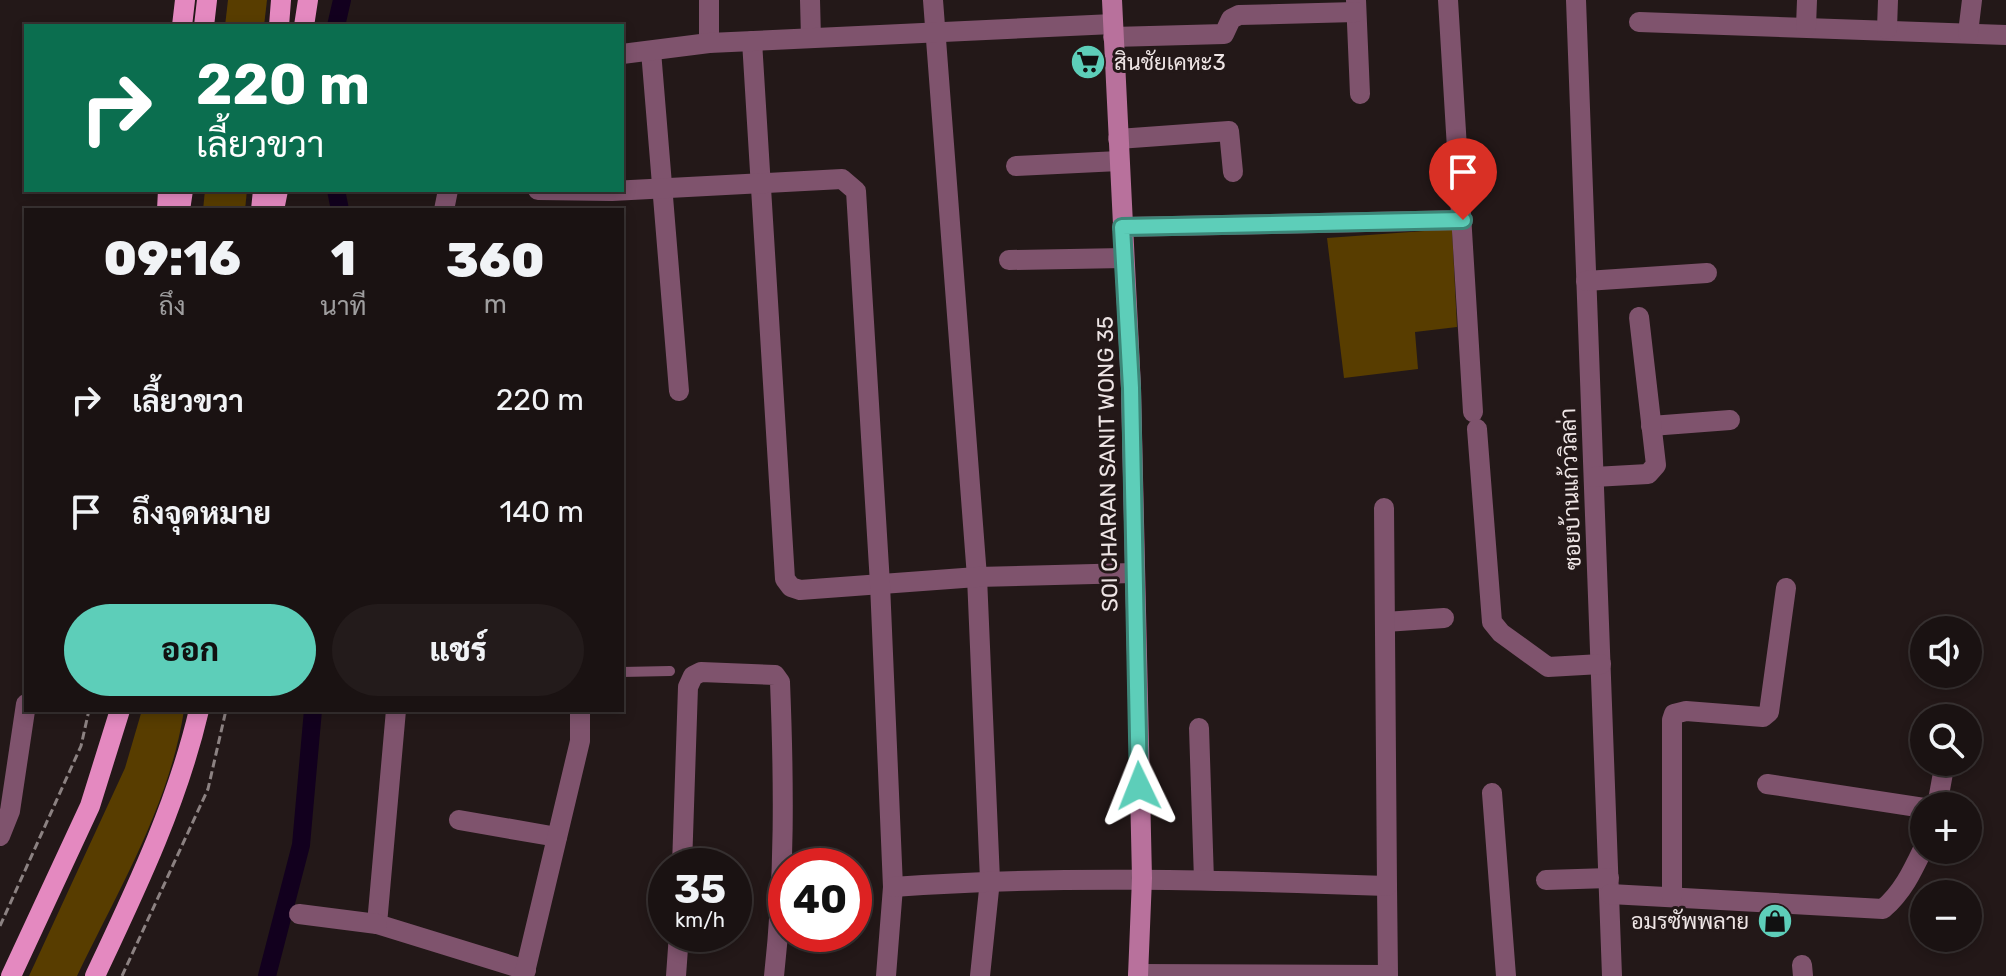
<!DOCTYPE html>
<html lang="th">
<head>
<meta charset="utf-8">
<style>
	:root { --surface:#1a1212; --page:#231b1b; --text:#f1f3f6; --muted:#9f9e9f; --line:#383232; --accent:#5dceb9 }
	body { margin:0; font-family:Rubik,Sarabun,sans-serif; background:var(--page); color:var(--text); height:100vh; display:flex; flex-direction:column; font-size:30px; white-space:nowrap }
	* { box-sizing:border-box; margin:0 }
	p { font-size:26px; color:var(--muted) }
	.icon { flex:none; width:44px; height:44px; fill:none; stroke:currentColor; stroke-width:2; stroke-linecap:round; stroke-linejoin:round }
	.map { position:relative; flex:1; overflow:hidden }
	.sheet { position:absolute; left:24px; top:208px; width:600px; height:504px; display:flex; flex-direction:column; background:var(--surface); border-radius:0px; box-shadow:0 4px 12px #0003,0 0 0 2px var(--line) }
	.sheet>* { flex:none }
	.top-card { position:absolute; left:24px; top:24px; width:600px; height:168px; border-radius:0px; box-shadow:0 4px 12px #0003,0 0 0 2px var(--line); background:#0b6e4f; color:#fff; overflow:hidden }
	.buttons { position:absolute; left:1910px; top:616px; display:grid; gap:16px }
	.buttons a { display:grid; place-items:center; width:72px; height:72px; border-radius:50%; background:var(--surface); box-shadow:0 4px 12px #0003,0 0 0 2px var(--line); font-size:40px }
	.speed { position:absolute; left:648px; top:848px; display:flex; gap:16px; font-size:40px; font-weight:700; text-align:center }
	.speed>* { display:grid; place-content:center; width:104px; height:104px; border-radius:50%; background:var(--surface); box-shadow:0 4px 12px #0003,0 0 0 2px var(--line); line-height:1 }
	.speed small { font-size:20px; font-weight:400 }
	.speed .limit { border:12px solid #d22; background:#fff; color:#111 }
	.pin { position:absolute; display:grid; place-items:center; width:68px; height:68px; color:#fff; margin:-82px -34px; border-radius:50% 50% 50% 0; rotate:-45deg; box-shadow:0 0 8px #0007 }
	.pin .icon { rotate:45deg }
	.me { position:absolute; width:88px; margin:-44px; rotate:358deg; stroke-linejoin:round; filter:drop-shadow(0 0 6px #0008) }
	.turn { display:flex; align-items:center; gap:28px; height:168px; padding:0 40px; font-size:36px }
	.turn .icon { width:104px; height:104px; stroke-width:2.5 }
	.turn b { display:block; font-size:56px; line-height:68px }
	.eta { display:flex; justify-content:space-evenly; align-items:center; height:136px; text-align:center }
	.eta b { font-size:48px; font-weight:800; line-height:56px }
	.cta { display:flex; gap:16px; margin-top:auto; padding:16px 40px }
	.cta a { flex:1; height:92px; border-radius:48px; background:var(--accent); color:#111; font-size:32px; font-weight:800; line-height:92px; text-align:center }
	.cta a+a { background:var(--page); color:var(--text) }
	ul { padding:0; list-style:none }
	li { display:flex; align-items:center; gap:24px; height:112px; padding:0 40px }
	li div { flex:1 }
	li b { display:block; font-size:30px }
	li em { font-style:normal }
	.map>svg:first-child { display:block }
	.green { fill:#583d00 }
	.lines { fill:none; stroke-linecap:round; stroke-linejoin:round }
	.canal { stroke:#12001e; stroke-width:18 }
	.path { stroke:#8c8282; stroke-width:3; stroke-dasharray:8 4; stroke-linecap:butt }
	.lane { stroke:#7f536d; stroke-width:10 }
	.street { stroke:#7f536d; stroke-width:20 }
	.secondary { stroke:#b8719c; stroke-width:20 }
	.primary { stroke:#e489c0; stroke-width:20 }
	.route-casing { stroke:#3c8678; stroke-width:20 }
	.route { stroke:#5dceb9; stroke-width:14 }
	.labels { text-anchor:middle; stroke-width:6; stroke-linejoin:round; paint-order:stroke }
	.poi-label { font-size:22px; fill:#eee5e5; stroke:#231818; text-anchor:start }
	.street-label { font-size:22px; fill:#eee5e5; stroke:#231818 }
</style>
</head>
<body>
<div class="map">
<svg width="2006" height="976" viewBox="0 0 2006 976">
	<rect width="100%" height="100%" fill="#231818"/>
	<g class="green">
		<path d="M228,0H267L264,26H225Z"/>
		<path d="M205,190H247L245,210H203Z"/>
		<path d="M1452,229L1457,327L1415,332L1418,369L1344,378L1327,238Z"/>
		<path d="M142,710H184C170,804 118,891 77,976H29L125,768Z"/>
	</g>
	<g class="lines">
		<g class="canal">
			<path d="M336,26L342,0"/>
			<path d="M336,190L340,210"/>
			<path d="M267,976L301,845L313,710"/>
		</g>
		<g class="path">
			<path d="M0,926L81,746L89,710"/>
			<path d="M122,976L208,789L226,710"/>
		</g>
		<path class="lane" d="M622,672L670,671"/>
		<g class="street">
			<path d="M810,0L811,38"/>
			<path d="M933,0L977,577L990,880L980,976"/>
			<path d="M1356,0L1360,94"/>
			<path d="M1448,0L1473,412"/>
			<path d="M1576,0L1612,976"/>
			<path d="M1639,22L2006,35"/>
			<path d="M1806,27L1807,0"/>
			<path d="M1887,29L1888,0"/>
			<path d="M1968,33L1972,0"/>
			<path d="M1113,37L1224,34L1231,19L1239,15L1356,12"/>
			<path d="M752,41L785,579L791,587L800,590L977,577L1133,573"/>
			<path d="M709,43V0"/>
			<path d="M651,51L679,391"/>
			<path d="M622,54L709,43L1113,24"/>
			<path d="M1118,139L1229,131L1233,172"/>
			<path d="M1016,166L1119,161"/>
			<path d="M538,190L612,191L842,179L856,191L880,584L893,887L886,976"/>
			<path d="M444,210L448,190"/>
			<path d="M1122,227L1463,220"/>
			<path d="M1009,260L1124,258"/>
			<path d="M1586,281L1707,273"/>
			<path d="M1651,426L1730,420"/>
			<path d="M1477,429L1492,622L1501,633L1548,667L1601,664"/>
			<path d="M1594,477L1648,474L1656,465L1639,317"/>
			<path d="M1385,622L1444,618"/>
			<path d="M396,710L377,924L526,970"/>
			<path d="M1953,718V716"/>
			<path d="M1199,728L1204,880"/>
			<path d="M1767,784L1924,808"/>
			<path d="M1492,793L1506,976"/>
			<path d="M1937,806L1945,762"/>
			<path d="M459,820L557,837"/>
			<path d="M0,836L10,811L26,704"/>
			<path d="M682,866L688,687L693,676L701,672L775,675L780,682C784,781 785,878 774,976"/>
			<path d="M1546,880L1609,878"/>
			<path d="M1387,886L1388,976"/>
			<path d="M893,887C1058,875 1222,880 1387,886L1384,508"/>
			<path d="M1610,894L1883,909C1903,892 1913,870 1924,847"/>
			<path d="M1672,897V720L1674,714L1686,711L1763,717L1769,712L1786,588"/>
			<path d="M299,914L377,924"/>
			<path d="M1802,965L1803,976"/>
			<path d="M1138,974L1388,975"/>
			<path d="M524,976L580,741V710"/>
			<path d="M676,976L679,934"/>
		</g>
		<path class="secondary" d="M1112,0L1131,388L1142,878L1138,976"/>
		<g class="primary">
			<path d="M182,26L185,0"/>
			<path d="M204,26L207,0"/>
			<path d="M279,26L281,0"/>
			<path d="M304,26L308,0"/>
			<path d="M167,210L168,190"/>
			<path d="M180,210L183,190"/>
			<path d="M261,210L263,190"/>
			<path d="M274,210L278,190"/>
			<path d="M11,976L90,806L120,710"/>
			<path d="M95,976C136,889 177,804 199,710"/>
		</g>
	</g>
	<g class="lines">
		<g class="route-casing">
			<path id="route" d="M1139,786L1131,388L1122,227L1463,220"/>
		</g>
		<use href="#route" class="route"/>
	</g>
	<defs>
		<g id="supermarket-disc" transform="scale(1.8)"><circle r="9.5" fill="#5dceb9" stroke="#231818"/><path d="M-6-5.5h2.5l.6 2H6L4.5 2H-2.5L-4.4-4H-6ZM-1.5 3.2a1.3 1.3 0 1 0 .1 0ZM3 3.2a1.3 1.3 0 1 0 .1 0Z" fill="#111"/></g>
		<g id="shop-disc" transform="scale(1.8)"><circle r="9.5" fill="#5dceb9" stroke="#231818"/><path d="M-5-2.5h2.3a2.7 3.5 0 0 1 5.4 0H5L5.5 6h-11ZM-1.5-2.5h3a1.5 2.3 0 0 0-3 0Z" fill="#111"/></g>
	</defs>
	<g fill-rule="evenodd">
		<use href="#supermarket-disc" x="1088" y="62"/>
		<use href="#shop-disc" x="1775" y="921"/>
	</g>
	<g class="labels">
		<g class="poi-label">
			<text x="1114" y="70">สินชัยเคหะ3</text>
			<text x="1749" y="929" text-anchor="end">อมรซัพพลาย</text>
		</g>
		<g class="street-label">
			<text transform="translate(1107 464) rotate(-91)" y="8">SOI CHARAN SANIT WONG 35</text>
			<text transform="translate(1570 489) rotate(-92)" y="8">ซอยบ้านแก้ววิลล่า</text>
		</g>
	</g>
</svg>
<div class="buttons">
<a><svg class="icon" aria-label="sound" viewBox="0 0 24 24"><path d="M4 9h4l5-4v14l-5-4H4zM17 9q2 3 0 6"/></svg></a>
<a><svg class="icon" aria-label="search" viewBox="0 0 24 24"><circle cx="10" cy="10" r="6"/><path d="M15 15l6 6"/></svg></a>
<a>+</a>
<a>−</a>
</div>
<div class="speed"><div>35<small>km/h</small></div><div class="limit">40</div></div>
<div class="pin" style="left:1463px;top:220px;background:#d93025"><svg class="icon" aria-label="arrive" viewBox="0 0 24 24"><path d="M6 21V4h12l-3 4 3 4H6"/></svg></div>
<svg class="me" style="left:1139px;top:786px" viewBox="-20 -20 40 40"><path d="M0-17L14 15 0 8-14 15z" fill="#5dceb9" stroke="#fff" stroke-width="4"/></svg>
<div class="top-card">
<div class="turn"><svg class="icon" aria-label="right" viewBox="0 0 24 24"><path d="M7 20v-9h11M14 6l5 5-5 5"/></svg><div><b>220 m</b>เลี้ยวขวา</div></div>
</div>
<section class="sheet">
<div class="eta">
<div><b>09:16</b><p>ถึง</p></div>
<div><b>1</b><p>นาที</p></div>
<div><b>360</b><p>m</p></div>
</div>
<ul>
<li><svg class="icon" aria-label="right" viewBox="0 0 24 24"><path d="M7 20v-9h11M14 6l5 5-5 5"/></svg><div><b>เลี้ยวขวา</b></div><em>220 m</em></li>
<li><svg class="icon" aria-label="arrive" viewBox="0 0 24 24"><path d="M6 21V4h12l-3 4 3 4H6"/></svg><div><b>ถึงจุดหมาย</b></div><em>140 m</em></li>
</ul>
<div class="cta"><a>ออก</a><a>แชร์</a></div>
</section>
</div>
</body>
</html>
